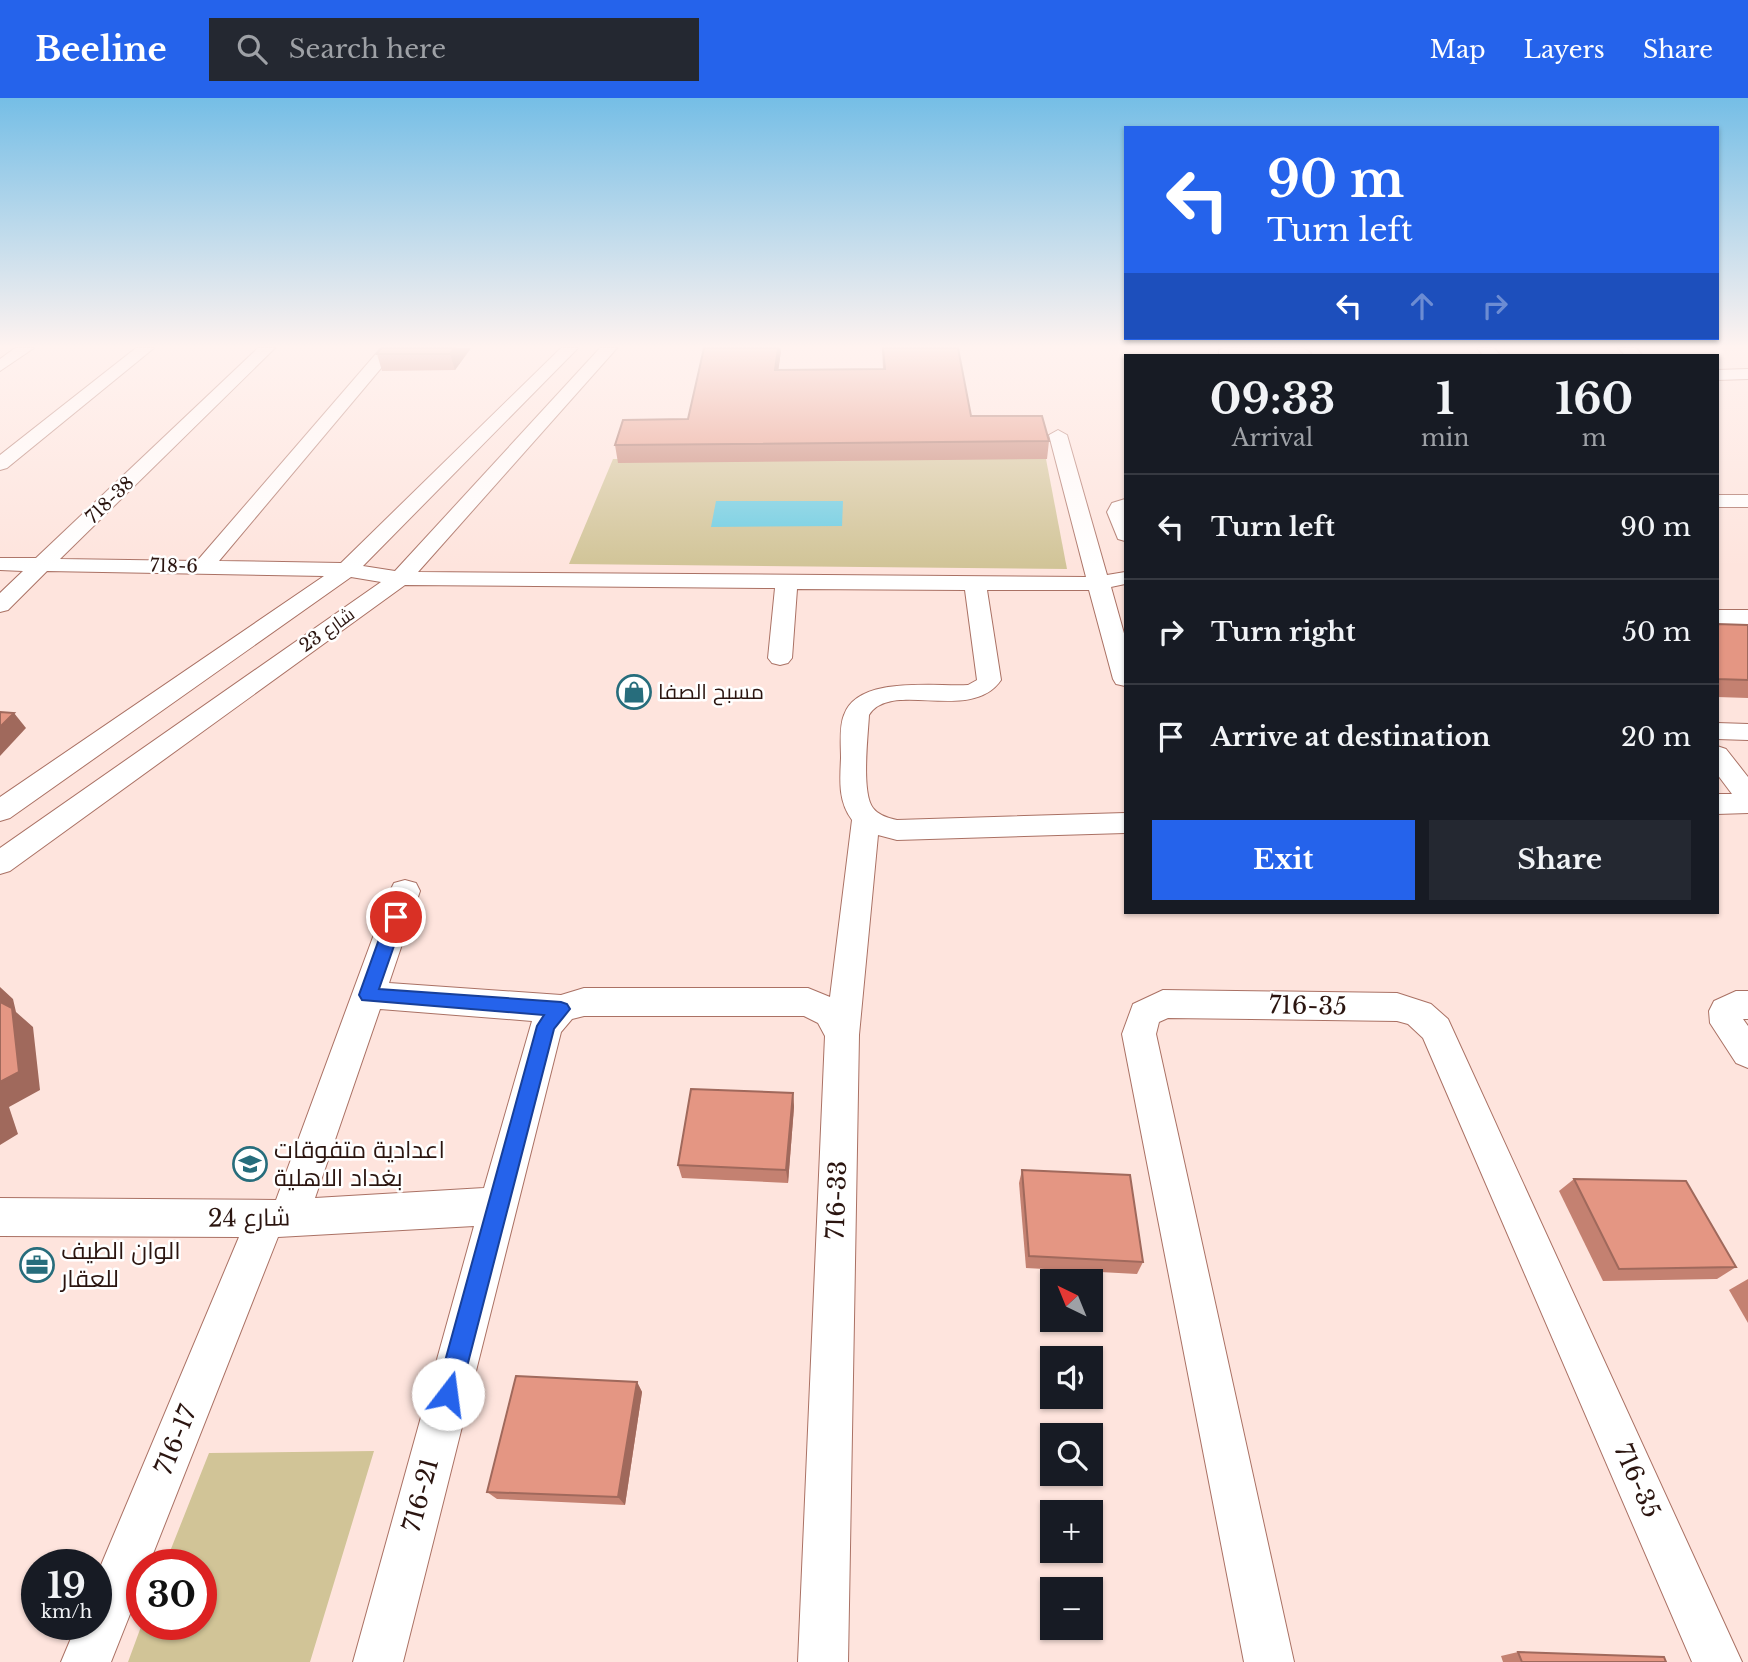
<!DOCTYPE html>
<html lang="en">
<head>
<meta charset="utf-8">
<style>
	:root { --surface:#171b24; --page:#242831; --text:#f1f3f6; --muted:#9ea1a6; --line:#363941; --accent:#2563eb }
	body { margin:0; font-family:"Libre Baskerville",Cairo,serif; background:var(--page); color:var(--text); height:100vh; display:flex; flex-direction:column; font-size:26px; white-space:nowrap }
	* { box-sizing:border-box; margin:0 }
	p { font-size:23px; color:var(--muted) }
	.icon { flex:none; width:38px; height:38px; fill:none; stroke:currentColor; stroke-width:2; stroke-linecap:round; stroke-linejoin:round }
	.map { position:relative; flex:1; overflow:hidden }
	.panel { position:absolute; left:1124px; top:256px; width:595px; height:560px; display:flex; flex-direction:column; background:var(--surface); border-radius:0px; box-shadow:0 2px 5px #0004 }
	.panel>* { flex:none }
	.banner { position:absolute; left:1124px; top:28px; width:595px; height:214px; border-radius:0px; box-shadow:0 2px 5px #0004; background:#2563eb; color:#fff; overflow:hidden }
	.needle { width:46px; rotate:317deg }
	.tools { position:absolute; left:1040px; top:1171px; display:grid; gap:14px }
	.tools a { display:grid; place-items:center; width:63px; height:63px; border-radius:0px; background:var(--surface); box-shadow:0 2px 5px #0004; font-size:35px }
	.speed { position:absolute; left:21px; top:1451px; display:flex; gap:14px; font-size:35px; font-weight:700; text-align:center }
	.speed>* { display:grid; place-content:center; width:91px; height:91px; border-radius:50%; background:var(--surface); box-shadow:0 2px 5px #0004; line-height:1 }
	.speed small { font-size:18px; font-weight:400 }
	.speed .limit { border:10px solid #d22; background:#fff; color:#111 }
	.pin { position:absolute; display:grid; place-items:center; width:60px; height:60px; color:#fff; margin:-30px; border:4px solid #fff; border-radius:50%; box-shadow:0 2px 7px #0007 }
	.me { position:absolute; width:77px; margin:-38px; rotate:15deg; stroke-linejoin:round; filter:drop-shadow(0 0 5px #0008) }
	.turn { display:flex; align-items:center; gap:24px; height:147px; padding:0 28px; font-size:32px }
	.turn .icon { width:91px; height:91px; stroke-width:2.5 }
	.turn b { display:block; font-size:49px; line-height:60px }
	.lanes { display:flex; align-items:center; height:66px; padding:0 28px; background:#0003; justify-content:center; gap:35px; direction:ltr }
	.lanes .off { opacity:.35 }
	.eta { display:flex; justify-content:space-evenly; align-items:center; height:119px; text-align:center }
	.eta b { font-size:42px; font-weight:800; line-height:49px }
	.primary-button { display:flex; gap:14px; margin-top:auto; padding:14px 28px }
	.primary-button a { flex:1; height:80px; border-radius:0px; background:var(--accent); color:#fff; font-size:28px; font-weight:800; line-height:80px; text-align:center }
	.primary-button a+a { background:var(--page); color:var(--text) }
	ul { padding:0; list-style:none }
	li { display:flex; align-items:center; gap:21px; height:105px; padding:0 28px; border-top:2px solid var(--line) }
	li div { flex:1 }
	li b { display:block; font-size:26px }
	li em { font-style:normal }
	header { display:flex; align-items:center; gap:42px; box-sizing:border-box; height:98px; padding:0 35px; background:var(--accent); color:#fff }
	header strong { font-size:33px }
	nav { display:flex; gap:38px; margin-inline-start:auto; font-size:24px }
	.search { width:490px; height:63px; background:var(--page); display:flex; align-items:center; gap:18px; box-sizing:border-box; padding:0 24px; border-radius:0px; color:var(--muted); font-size:26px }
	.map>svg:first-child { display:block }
	.green { fill:#d1c497 }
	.water { fill:#68cce2 }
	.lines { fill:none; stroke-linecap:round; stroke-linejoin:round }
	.minor-casing { stroke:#aa7164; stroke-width:2 }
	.minor { fill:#fff; fill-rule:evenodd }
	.wall { fill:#c48171 }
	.shaded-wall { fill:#a0695c }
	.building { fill:#e49683; stroke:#a0695c; stroke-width:2 }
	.route { fill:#2563eb; stroke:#184099; stroke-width:2 }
	.labels { text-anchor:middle; stroke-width:5; stroke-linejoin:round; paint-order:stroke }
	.far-street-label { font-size:18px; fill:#2b1510; stroke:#fff }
	.poi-label { font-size:21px; fill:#2b1510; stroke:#fff; text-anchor:start }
	.near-street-label { font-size:24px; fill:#2b1510; stroke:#fff }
	.near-poi-label { font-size:24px; fill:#2b1510; stroke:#fff; text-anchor:start }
</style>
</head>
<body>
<header>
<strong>Beeline</strong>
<div class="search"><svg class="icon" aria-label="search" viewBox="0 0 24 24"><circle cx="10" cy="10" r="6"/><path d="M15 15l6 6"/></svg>Search here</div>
<nav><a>Map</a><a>Layers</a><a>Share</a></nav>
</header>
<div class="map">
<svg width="1748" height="1564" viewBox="0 0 1748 1564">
	<rect width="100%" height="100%" fill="#fee4dd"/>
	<g class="green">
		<path d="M613,361H1046L1067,471L569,466Z"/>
		<path d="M374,1353L310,1564H128L142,1526H201V1466H165L209,1355Z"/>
	</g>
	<path class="water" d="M716,403H843L842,428L711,429Z"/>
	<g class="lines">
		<g class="minor-casing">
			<g id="minor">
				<path d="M15,250H34L0,273V261Z"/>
				<path d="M136,250H154L7,370L0,372V357Z"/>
				<path d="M258,250H275L60,461L197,463L381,250H398L219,463L341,465L561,250H578L363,468L395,473L600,250H617L418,474L1086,479L1049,337L1058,332L1067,337L1107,477L1125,474V486L1111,489L1125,539V588L1116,586L1113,581L1089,492H987L1001,582C971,626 891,581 869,617C868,637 861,695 873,710C878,717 888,720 897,722L1125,715V735L897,742L878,737L859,937L848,1564H798L825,938L818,925L804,918H584L572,921L561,934L403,1564H353L474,1128L278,1139L149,1466H142V1486L111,1564H61L77,1526H96V1479L239,1139L0,1138V1100L276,1102L390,793L394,785L405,782L416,785L420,793L389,885L561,897L584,890H808L830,899L852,722C838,703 840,683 841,660C841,647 839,629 844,617C858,577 935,589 968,587L977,582L965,492L797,491L792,560L788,565L780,567L772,565L768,560L775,490L405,487L10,773L0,776V750L381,484L351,479L10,720L0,723V699L324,478L47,473L8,512L0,514V495L23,473L0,472V460H36ZM380,911L532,923L484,1090L315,1100Z"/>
				<path d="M1225,250H1303L1311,255L1309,257H1219V252Z"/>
				<path d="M1477,250H1494L1500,257H1483Z"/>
				<path d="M1618,250H1636L1642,257H1625Z"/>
				<path d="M1748,271V281L1717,282V272Z"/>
				<rect x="1717" y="397" width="31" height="12"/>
				<path d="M1125,401V443L1118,441L1107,414L1112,405Z"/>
				<rect x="1717" y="512" width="31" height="14"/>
				<path d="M1717,625L1748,626V642L1717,641Z"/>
				<path d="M1717,648L1726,651L1748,679V715L1717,716V696H1732L1717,676Z"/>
				<path d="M1163,892L1397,895L1431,906L1448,921L1742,1564H1692L1423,940L1408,926L1397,923L1168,920L1159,924L1156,936L1294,1564H1244L1122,936L1133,906Z"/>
				<path d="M1736,893H1748V921H1743L1748,928V970L1736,965L1710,925L1709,913L1714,903Z"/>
			</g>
		</g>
		<use href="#minor" class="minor"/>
	</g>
	<g class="wall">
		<path d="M471,250L455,272L382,273L377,256Z"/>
		<path d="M882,250H958L971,318L1049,343L1047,361L618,365L615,347L688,321L781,253L778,272L883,271Z"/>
		<path d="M1717,526L1748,527V600L1717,599Z"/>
		<path d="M793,995L794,1009L788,1085L682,1080L678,1067Z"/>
		<path d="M1022,1072L1143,1164L1137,1176L1026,1170L1019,1085Z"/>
		<path d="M1574,1081L1736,1169L1717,1181L1603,1183L1559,1093Z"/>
		<path d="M1748,1181V1225L1729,1192Z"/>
		<path d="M637,1284L642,1294L625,1407L497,1401L487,1394Z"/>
		<path d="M1518,1554L1666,1564H1503L1501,1558Z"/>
	</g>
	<g class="shaded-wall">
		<path d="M454,250H471L455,272L450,256Z"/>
		<path d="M778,250H780L781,253L776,289L775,272Z"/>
		<path d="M14,615L26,630L0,658V629Z"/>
		<path d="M0,889L13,901L16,914L33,929L40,992L9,1009L18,1036L0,1047Z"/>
		<path d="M793,995L794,1009L788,1085L786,1072Z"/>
		<path d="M637,1284L642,1294L625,1407L618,1399Z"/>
	</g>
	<g class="building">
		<path d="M381,250H454L450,256H377Z"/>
		<path d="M704,250H778L775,272L885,271L883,250H958L971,318H1042L1049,343L615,347L623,322L688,321Z"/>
		<path d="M1717,526L1748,527V582L1717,581Z"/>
		<path d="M0,614L14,615L0,629Z"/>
		<path d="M0,904L12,910L19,974L0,984Z"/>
		<path d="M691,991L793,995L786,1072L678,1067Z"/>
		<path d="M1022,1072L1130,1077L1143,1164L1029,1158Z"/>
		<path d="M1574,1081L1686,1083L1736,1169L1619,1171Z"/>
		<path d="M516,1278L637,1284L618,1399L487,1394Z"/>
		<path d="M1518,1554L1664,1559L1666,1564H1522Z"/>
	</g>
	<linearGradient id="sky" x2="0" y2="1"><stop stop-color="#75bee6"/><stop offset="0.53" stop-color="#fff3f0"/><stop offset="1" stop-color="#fff3f0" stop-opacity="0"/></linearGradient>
	<rect width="1748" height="469" fill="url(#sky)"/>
	<path class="route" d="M396,813L404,819L379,891L561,904L567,906L570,911L554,931L460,1296L456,1304L448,1308L440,1304L436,1296L537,928L544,917L362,902L359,897L387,819Z"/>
	<defs>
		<g id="shop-ring" transform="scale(1.75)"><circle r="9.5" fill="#fff" stroke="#276d7c" stroke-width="1.5"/><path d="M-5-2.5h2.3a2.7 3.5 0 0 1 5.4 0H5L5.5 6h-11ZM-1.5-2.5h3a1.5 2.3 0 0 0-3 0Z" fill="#276d7c"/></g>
		<g id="school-ring" transform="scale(1.75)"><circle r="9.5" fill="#fff" stroke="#276d7c" stroke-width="1.5"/><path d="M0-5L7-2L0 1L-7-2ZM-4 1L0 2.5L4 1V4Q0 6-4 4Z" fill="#276d7c"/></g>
		<g id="office-ring" transform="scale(1.75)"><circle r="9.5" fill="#fff" stroke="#276d7c" stroke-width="1.5"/><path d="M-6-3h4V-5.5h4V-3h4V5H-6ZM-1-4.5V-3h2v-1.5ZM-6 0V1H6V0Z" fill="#276d7c"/></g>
	</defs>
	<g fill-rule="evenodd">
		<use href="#shop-ring" x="634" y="594"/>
		<use href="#school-ring" x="250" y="1066"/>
		<use href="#office-ring" x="37" y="1167"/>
	</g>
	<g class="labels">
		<g class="far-street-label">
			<text transform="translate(110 402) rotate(-44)" y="6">718-38</text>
			<text transform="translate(174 468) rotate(1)" y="6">718-6</text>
			<text transform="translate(327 532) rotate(-35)" y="6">شارع 23</text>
		</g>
		<g class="poi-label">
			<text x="658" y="601">مسبح الصفا</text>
		</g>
		<g class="near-street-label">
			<text transform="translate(1308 908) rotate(1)" y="8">716-35</text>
			<text transform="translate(837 1102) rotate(-88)" y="8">716-33</text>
			<text transform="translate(249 1120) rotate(-1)" y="8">شارع 24</text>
			<text transform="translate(176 1342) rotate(-68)" y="8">716-17</text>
			<text transform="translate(1637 1383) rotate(66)" y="8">716-35</text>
			<text transform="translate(421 1397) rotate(-75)" y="8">716-21</text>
		</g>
		<g class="near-poi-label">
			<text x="274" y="1060">اعدادية متفوقات<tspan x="274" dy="28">بغداد الاهلية</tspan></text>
			<text x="61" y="1161">الوان الطيف<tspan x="61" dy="28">للعقار</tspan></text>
		</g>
	</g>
</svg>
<div class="tools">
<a><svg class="needle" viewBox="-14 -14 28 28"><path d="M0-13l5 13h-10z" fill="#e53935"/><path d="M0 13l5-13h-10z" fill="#9ea1a6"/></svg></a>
<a><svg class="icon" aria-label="sound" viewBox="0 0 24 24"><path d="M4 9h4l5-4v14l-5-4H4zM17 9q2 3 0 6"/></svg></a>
<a><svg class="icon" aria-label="search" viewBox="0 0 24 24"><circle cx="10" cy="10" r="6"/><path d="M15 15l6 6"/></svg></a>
<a>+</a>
<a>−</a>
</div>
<div class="speed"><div>19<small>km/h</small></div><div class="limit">30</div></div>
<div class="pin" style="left:396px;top:819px;background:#d93025"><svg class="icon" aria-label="arrive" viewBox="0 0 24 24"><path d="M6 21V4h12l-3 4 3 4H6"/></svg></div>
<svg class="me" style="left:448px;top:1296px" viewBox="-20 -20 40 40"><circle r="19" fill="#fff"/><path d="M0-13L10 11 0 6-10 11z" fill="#2563eb"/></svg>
<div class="banner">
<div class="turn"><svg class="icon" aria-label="left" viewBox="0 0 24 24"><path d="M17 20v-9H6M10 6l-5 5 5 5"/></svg><div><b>90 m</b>Turn left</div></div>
<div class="lanes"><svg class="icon" aria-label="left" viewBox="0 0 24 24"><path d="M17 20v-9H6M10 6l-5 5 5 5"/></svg><svg class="icon off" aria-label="ahead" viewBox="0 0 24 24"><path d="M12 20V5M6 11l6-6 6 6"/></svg><svg class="icon off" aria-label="right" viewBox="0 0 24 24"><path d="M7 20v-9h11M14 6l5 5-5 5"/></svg></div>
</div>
<section class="panel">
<div class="eta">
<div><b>09:33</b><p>Arrival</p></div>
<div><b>1</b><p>min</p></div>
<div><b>160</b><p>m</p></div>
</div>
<ul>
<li><svg class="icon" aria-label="left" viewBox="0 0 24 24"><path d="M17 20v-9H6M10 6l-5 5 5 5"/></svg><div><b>Turn left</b></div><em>90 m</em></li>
<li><svg class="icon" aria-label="right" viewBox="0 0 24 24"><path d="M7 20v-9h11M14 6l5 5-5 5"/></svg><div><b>Turn right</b></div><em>50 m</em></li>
<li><svg class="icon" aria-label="arrive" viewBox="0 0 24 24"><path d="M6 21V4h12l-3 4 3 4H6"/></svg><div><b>Arrive at destination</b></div><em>20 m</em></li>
</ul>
<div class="primary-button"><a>Exit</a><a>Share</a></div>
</section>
</div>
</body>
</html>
